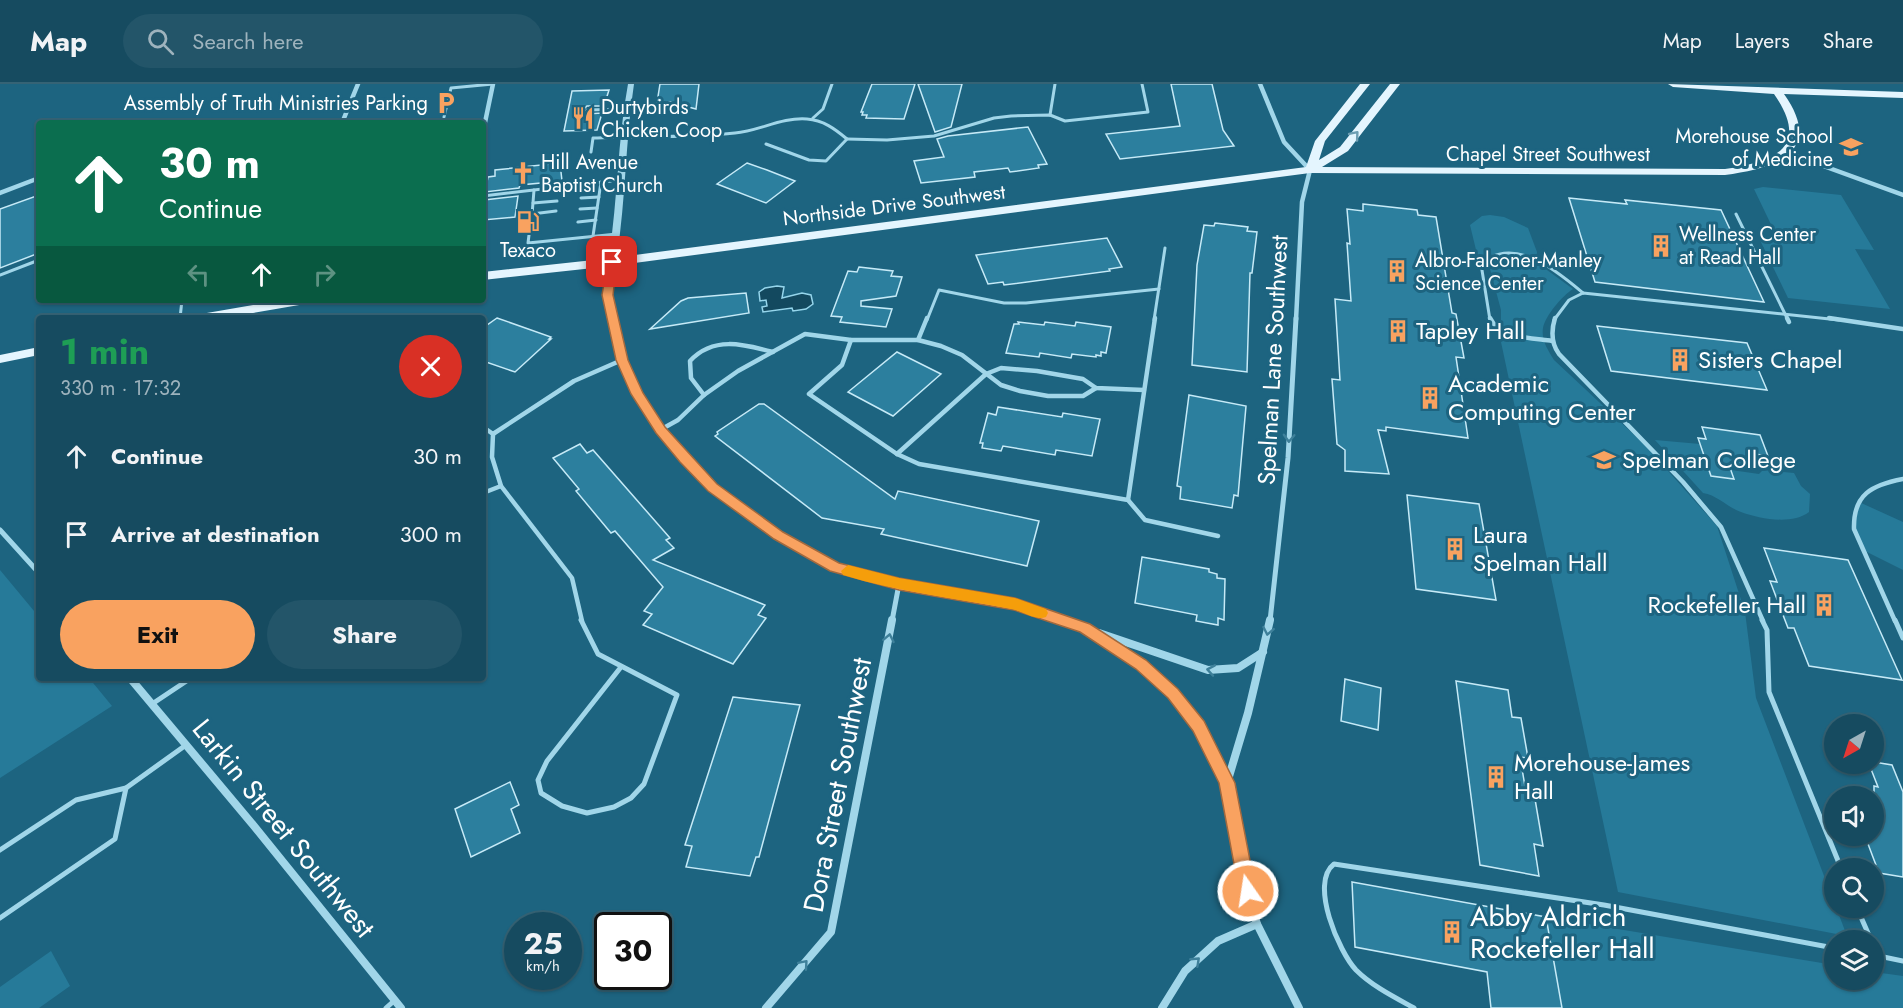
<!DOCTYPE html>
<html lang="en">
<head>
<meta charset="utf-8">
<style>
	:root { --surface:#164b60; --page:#235569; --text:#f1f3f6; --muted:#9eb3bd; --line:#356375; --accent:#f9a260 }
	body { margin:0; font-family:Jost,sans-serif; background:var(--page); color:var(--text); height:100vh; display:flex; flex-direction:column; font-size:22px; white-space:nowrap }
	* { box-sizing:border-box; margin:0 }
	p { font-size:20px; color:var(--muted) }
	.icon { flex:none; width:33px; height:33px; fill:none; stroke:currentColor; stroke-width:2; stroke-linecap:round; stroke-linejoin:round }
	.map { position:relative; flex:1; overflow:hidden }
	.details { position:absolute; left:36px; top:231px; width:450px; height:366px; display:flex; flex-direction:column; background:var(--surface); border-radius:6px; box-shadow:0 2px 4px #0004,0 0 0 2px var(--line) }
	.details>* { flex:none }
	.top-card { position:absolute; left:36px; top:36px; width:450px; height:183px; border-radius:6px; box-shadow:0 2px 4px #0004,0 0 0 2px var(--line); background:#0b6e4f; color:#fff; overflow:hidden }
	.needle { width:39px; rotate:219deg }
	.tools { position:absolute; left:1824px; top:630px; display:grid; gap:12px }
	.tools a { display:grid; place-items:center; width:60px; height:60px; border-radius:50%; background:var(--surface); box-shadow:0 2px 4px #0004,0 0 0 2px var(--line); font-size:30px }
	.speed { position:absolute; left:504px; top:828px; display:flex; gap:12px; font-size:30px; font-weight:700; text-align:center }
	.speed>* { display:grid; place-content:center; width:78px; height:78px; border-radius:50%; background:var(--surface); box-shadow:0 2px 4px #0004,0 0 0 2px var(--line); line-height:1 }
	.speed small { font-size:15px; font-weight:400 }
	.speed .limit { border:3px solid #111; border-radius:9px; background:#fff; color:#111 }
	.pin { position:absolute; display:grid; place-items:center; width:51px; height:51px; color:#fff; margin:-26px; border-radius:12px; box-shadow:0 3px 9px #0006 }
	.me { position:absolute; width:66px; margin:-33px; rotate:347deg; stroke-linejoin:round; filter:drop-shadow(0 0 4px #0008) }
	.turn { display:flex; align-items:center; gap:21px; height:126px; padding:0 24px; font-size:27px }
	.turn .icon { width:78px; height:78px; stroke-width:2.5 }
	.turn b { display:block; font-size:42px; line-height:51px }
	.lanes { display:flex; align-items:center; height:57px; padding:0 24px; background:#0003; justify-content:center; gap:30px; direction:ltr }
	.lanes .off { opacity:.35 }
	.round { display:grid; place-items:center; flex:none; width:63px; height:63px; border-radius:32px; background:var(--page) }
	.overview { display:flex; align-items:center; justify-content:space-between; height:102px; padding:0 24px }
	h1 { font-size:36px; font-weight:700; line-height:45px; color:#1e9e55 }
	.button { display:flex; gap:12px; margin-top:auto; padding:12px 24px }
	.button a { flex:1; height:69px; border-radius:36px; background:var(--accent); color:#111; font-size:24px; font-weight:700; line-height:69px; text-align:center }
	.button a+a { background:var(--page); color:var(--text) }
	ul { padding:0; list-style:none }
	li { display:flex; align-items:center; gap:18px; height:78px; padding:0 24px }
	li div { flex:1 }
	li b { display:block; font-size:22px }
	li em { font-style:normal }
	header { display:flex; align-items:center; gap:36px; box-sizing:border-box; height:84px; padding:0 30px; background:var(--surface); border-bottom:2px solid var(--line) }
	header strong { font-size:28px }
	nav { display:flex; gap:33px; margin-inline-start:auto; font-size:21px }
	.search { width:420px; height:54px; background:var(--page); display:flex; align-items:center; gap:15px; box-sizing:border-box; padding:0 21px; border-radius:33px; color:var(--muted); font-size:22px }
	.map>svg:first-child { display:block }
	.green { fill:#267a99 }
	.water { fill:#13495f; stroke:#95d5eb; stroke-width:1.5 }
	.building { fill:#2c7f9e; stroke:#c6eaf7; stroke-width:1.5 }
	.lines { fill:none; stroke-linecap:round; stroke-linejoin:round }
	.service-far2 { stroke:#a1d6e9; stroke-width:3 }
	.service-far1 { stroke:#a1d6e9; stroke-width:4.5 }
	.service { stroke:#a1d6e9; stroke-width:5 }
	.minor-far2 { stroke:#a1d6e9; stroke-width:4.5 }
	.minor-far1 { stroke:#a1d6e9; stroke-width:5 }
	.minor { stroke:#a1d6e9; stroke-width:8 }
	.tertiary { fill:#a1d6e9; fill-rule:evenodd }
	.primary { fill:#e4f5fe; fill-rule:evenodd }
	.oneway { stroke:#6d9eb2 }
	.oneway2 { stroke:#3e809a }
	.route { fill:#f9a260; stroke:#a2693e; stroke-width:1.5 }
	.slow { fill:#f59e0b }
	.labels { text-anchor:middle; stroke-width:6; stroke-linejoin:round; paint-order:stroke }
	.far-poi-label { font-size:20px; fill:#fff; stroke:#1d6480; text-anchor:start }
	.far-street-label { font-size:20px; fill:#fff; stroke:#1d6480 }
	.poi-label { font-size:24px; fill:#fff; stroke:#1d6480; text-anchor:start }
	.street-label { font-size:24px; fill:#fff; stroke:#1d6480 }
	.near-street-label { font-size:28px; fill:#fff; stroke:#1d6480 }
	.near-poi-label { font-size:28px; fill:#fff; stroke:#1d6480; text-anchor:start }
</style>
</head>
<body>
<header>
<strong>Map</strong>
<div class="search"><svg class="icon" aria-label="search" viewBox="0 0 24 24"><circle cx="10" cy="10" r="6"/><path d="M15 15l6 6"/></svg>Search here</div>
<nav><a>Map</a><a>Layers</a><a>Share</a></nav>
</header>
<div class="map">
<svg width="1903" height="924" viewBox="0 0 1903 924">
	<rect width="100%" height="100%" fill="#1d6480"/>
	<g class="green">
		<path d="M1763,103L1841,111L1874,166L1855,165L1890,225L1788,214L1759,154L1778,155L1754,105Z"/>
		<path d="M1490,131L1504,133L1528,144L1537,168L1536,178L1573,205C1563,211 1545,232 1543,244C1541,256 1548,266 1554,276L1645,361L1717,442L1745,528L1756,614L1847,852L1618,808L1501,258V226L1490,185L1477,170L1470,141L1482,132Z"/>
		<path d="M1655,356L1700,360L1711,392L1734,395L1731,386L1759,390L1763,386L1794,389L1801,402L1810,410L1809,428C1792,441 1760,435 1741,428C1727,423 1717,411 1703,409Z"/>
		<path d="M1859,418L1903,438V486L1863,466C1856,449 1848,435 1859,418Z"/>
		<path d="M0,486L39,533V594H89L112,622L0,694Z"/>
		<path d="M1546,833L1834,881V896H1874V888L1903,892V924H1562Z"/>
		<path d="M51,867L70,902L39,924H0V903Z"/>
	</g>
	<path class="water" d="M777,202L784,203L782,214L802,209L811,211L813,220L806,225L793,227L792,224L763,228L762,223L767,222L766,216L760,217L759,208L765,204Z"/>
	<g class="building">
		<path d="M660,0H699L696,25L670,18L657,19Z"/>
		<path d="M872,0H915L904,35L866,34L867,31H862L863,28H861Z"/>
		<path d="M918,0H962L951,43L935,48Z"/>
		<path d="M1171,0H1212L1223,46L1234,62L1120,75L1106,50L1180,42Z"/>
		<path d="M609,6L604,22H587L584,25L586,30L602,29L597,46L564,47L572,7Z"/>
		<path d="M1028,43L1047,80L1038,81L1039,84L1010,88L1008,84L974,88L975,93L921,99L914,77L944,73L937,55L948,52Z"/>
		<path d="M560,79L562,97L520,101L519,104L485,108L488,93L495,92V86Z"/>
		<path d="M747,79L767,86L795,97L766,119L717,100Z"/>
		<path d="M39,111V169L0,184V125Z"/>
		<path d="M518,112L515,133L483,136L484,116Z"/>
		<path d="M1569,114L1627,120L1625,116L1721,126L1764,218L1595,198Z"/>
		<path d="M1363,120L1417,126L1418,131L1436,133L1452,229L1456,230L1464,274L1456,273L1468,354L1386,343V347L1378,346L1389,390L1345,387V366L1337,360L1332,295L1340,296L1335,215L1351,217L1347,159L1350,160L1347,125L1363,127Z"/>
		<path d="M1215,139L1248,143L1247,147L1257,148L1252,189H1250L1247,288L1192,281L1197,181L1204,141L1214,142Z"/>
		<path d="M1107,154L1122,183L1109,185L1110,187L1004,201L1003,198L988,200L976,171Z"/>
		<path d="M859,183L893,187L891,192L902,193L896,212L861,217V222L892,225L886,243L840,238L842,233L831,232L848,187L857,188Z"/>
		<path d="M746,209L749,229L650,245L681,217L688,214Z"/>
		<path d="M497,234L551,253L549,255H551L515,288L483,277V244Z"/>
		<path d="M1018,238L1044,241L1045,238L1075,242L1076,238L1111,243L1106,269L1101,268V272L1096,271V273L1072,270L1071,274L1040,269L1039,273L1006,269L1014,240H1019Z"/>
		<path d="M1597,242L1747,259L1767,306L1611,287Z"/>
		<path d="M897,268L941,290L893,332L848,308Z"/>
		<path d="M1189,311L1246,322L1238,412L1234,411L1232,424L1180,415L1181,403L1177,402Z"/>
		<path d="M759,320H764L895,415L898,407L1039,437L1027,482L881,450L884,445L822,434L715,352L718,350L717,348Z"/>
		<path d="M998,323L1062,333L1063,329L1100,335L1092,372L1056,366L1055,371L1003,362L1001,367L982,364L983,359H980L988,329L996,331Z"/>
		<path d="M1702,343L1760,351L1768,372L1748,369L1753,384L1729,381L1734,395L1711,392L1698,354L1706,355Z"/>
		<path d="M580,360L587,369L593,366L670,454L666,456L674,464L653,476L765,521L758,531L766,534L733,580L643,541L652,530L644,527L663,503L615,447L611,449L576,407L579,405L553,374Z"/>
		<path d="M1407,411L1479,420L1496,516L1416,505Z"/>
		<path d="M1764,464L1848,476L1902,596L1809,582L1794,544H1788L1770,497L1777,498Z"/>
		<path d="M1142,473L1209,485V488L1217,490V494L1225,495L1224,536L1218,534V541L1196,537L1197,531L1135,519Z"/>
		<path d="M1345,595L1381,604L1378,646L1341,637Z"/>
		<path d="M1456,597L1508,606L1512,633L1521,634L1528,674L1520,673L1527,714L1535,715L1543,762L1534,760L1539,792L1480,781Z"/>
		<path d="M733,613L800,621L759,773H756L750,792L686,783L692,762L685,761Z"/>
		<path d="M1874,678L1892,681L1903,708V793L1879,789L1865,752H1874V702L1878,703L1869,680Z"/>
		<path d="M510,698L519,721L511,725L520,749L471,773L455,725Z"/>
		<path d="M1352,798L1546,833L1562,924H1491L1487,888L1355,863Z"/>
	</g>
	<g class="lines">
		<g class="service-far2">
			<path d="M587,26L626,25"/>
			<path d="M1050,31L1055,0"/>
			<path d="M444,33L451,4L493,0"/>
			<path d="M813,34L823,25L832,0"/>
			<path d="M847,55L887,56L934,52L994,34L1011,32L1050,31L1065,37L1148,28L1142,0"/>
			<path d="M591,68L593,54C640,52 688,54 735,49C759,47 782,33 807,35C823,36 835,45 847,55L826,77L809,76L766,60"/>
			<path d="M483,112L620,96"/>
			<path d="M581,114L599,113"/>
			<path d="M533,119L557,117"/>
			<path d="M580,125L597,124"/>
			<path d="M532,130L556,127"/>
			<path d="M1736,130L1788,236"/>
			<path d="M532,131L534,106"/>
			<path d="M578,138L596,136"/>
			<path d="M530,143L528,159L617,150"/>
			<path d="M593,152L601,98"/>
			<path d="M0,191L39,176"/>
			<path d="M180,234L182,216"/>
			<path d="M927,236L939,206L1004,219H1026L1159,205"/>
			<path d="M1154,236L1165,164"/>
			<path d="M1490,236L1481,180C1514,150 1558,188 1583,209"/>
			<path d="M1554,236L1569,216L1583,209L1839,236"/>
		</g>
		<g class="service-far1">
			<path d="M1490,234C1499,254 1533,254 1552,257"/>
			<path d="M1555,234C1551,247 1551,259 1559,270L1683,398L1721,443L1763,537"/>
			<path d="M1787,234L1789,238"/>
			<path d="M1829,234L1903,245"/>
			<path d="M851,256L842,281L809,310L897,370L919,380L1128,416L1145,436L1218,452"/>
			<path d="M918,256L927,234"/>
			<path d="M704,311L691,294L690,277C713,252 743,260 773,268"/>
			<path d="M483,343L493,350L492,373L501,402L572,494L582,537"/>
			<path d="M660,346L678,336L704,311L738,287L805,250L851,256H918L941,262L962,271L1001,301L1020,307L1048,312H1083L1096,304"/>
			<path d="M493,350L574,297L622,276"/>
			<path d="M897,370L986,290L1001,284L1037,287L1083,295L1096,304L1144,306"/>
			<path d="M483,409L501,402"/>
			<path d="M1128,416L1155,234"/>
			<path d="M1895,537L1854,445C1853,410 1872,401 1903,395"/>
		</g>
		<g class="service">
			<path d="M581,536L598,570L677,611L644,700L631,714L614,723L587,729L562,722L541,709L538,696L547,677L621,583"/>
			<path d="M1762,536L1767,546L1769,608L1841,784"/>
			<path d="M1895,536L1903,554"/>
			<path d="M152,620L191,594"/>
			<path d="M0,766L76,716L126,704L186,661"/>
			<path d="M1857,824L1871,856"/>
			<path d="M0,834L115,755L126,704"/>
			<path d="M1874,871L1903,877"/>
			<path d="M386,924L395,916"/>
			<path d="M1414,924C1394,913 1372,902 1356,886C1339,868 1309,799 1334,780L1604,821L1834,864"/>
		</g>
		<g class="minor-far2">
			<path d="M1260,0L1284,58L1310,86L1302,118L1296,236"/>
			<path d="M342,39L358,0"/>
			<path d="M483,48L493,0"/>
			<path d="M1785,68L1903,111"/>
			<path d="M0,109L39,94"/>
			<path d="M612,178L607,211L613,236"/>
		</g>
		<g class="minor-far1">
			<path d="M612,234L622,276L637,310L660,346L684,375L713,403L778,452L835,483L899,500L1015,520L1065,537"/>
			<path d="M0,446L39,489"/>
			<path d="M892,537L899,500"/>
			<path d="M1270,537L1288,374L1296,234"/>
		</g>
		<g class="minor">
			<path d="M1061,536C1115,554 1166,593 1198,641C1209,659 1217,680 1227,699"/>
			<path d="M1270,536L1248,629L1227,699L1243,790L1257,840L1299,924"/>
			<path d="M1099,549L1208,586L1238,584L1263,568"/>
			<path d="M130,594L254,742L401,924"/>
			<path d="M766,924L831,848L892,536"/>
			<path d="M1162,924L1185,887L1218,857L1257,840"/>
		</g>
		<path class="tertiary" d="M628,0H634C625,59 626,119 616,178L612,180L608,178C618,119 617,59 628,0Z"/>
		<g class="primary">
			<path d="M1360,0H1370L1325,57L1319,76L1340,63L1390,0H1400L1348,67L1322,83L1725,85C1775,78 1811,63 1774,10L1673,3L1668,0L1903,8V14L1784,10C1825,68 1776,84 1725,91L1310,89L612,182L483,196V188L612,174L1306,83L1315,57Z"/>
			<path d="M283,216H311L305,220L224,234H195L201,230Z"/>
			<path d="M39,263V271L0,279V271Z"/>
		</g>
	</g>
	<defs><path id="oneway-chevron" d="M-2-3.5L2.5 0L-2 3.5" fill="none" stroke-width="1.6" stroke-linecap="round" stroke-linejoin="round" transform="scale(1.5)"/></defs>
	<use class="oneway" href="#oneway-chevron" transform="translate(1355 51) rotate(-50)"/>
	<g class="oneway2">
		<use href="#oneway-chevron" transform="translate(1289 354) rotate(92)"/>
		<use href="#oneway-chevron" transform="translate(1268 547) rotate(101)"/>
		<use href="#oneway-chevron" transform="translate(889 554) rotate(-79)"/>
		<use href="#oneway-chevron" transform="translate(1211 586) rotate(-170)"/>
		<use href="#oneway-chevron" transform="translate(1196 877) rotate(-43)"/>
		<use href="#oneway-chevron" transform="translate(804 880) rotate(-49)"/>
	</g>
	<path class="route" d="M608,175H612L617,178L613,211L628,276L643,309L665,343L717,400L783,448L839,479L899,494L1015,514L1090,540L1146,576L1178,605L1204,637L1235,699L1256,807L1254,813L1248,815L1242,813L1239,807L1219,699L1193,647L1168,614L1136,585L1080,548L1014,526L899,506L830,487L774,455L708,407L680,378L656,349L631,310L616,276L602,211Z"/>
	<path class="slow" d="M848,481L899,494L1015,514L1046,525L1048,529L1046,533C1035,537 1022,527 1011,525C955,514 898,508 843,491L841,487Z"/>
	<defs>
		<g id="parking-bare" transform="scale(1.8)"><path d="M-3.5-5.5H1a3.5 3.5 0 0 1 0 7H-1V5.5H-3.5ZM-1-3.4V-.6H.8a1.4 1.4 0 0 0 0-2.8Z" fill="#f9a260" stroke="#1d6480" stroke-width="2.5" paint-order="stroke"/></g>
		<g id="restaurant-bare" transform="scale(1.8)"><path d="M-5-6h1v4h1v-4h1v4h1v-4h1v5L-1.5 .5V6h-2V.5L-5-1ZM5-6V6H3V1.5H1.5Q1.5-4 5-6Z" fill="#f9a260" stroke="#1d6480" stroke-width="2.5" paint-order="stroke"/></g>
		<g id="university-bare" transform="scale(1.8)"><path d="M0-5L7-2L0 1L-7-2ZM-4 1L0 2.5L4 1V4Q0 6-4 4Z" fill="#f9a260" stroke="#1d6480" stroke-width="2.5" paint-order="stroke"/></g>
		<g id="church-bare" transform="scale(1.8)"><path d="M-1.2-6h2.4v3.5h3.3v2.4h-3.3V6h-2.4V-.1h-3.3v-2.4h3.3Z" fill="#f9a260" stroke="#1d6480" stroke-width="2.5" paint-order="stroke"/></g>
		<g id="fuel-bare" transform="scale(1.8)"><path d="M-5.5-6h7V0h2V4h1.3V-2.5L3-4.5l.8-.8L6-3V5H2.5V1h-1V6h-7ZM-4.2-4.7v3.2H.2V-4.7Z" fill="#f9a260" stroke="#1d6480" stroke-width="2.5" paint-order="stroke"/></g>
		<g id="building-bare" transform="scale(1.8)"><path d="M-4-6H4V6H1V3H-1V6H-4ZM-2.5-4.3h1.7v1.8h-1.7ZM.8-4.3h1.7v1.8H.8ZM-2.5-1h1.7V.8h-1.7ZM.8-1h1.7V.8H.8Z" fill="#f9a260" stroke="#1d6480" stroke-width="2.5" paint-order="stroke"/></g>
	</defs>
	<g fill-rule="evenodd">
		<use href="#parking-bare" x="446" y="19"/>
		<use href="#restaurant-bare" x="583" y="34"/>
		<use href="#university-bare" x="1851" y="63"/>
		<use href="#church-bare" x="523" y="89"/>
		<use href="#fuel-bare" x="528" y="138"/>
		<use href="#building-bare" x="1661" y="162"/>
		<use href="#building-bare" x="1397" y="187"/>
		<use href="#building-bare" x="1398" y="247"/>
		<use href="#building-bare" x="1680" y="276"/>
		<use href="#building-bare" x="1430" y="314"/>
		<use href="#university-bare" x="1604" y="376"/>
		<use href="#building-bare" x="1455" y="465"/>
		<use href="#building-bare" x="1824" y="521"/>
		<use href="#building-bare" x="1496" y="693"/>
		<use href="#building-bare" x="1452" y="848"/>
	</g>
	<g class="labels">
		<g class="far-poi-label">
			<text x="428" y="26" text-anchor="end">Assembly of Truth Ministries Parking</text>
			<text x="601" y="30">Durtybirds<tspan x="601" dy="23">Chicken Coop</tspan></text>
			<text x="1833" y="59" text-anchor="end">Morehouse School<tspan x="1833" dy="23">of Medicine</tspan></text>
			<text x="541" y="85">Hill Avenue<tspan x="541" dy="23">Baptist Church</tspan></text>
			<text x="1679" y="157">Wellness Center<tspan x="1679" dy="23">at Read Hall</tspan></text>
			<text x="528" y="173" text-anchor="middle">Texaco</text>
			<text x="1415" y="183">Albro-Falconer-Manley<tspan x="1415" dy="23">Science Center</tspan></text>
		</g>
		<g class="far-street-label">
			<text x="1548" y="77">Chapel Street Southwest</text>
			<text transform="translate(894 121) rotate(-7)" y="7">Northside Drive Southwest</text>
		</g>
		<g class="poi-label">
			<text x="1416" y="255">Tapley Hall</text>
			<text x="1698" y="284">Sisters Chapel</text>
			<text x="1448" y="308">Academic<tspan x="1448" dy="28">Computing Center</tspan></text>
			<text x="1622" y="384">Spelman College</text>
			<text x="1473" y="459">Laura<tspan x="1473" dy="28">Spelman Hall</tspan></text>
			<text x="1806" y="529" text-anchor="end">Rockefeller Hall</text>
			<text x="1514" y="687">Morehouse-James<tspan x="1514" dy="28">Hall</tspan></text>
		</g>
		<g class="street-label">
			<text transform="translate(1273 276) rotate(-87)" y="8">Spelman Lane Southwest</text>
		</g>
		<g class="near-street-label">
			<text transform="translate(837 701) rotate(-79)" y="10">Dora Street Southwest</text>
			<text transform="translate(284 744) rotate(51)" y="10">Larkin Street Southwest</text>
		</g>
		<g class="near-poi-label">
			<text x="1470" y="842">Abby Aldrich<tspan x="1470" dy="32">Rockefeller Hall</tspan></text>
		</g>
	</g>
</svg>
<div class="tools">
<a><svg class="needle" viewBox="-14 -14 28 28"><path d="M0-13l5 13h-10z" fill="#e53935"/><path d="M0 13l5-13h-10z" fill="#9eb3bd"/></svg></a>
<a><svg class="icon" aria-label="sound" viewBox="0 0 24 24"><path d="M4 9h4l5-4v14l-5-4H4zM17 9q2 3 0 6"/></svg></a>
<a><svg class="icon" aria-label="search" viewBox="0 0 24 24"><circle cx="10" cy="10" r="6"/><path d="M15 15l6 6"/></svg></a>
<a><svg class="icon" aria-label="layers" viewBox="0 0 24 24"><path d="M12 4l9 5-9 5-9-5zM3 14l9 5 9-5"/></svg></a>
</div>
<div class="speed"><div>25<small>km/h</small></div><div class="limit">30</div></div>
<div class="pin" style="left:612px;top:178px;background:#d93025"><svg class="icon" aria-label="arrive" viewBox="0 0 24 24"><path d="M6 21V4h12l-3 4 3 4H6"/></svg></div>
<svg class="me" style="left:1248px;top:807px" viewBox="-20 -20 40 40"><circle r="17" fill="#f9a260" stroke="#fff" stroke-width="3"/><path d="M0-11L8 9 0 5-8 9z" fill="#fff"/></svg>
<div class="top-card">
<div class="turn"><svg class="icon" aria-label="ahead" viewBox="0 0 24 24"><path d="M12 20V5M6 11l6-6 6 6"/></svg><div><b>30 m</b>Continue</div></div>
<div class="lanes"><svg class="icon off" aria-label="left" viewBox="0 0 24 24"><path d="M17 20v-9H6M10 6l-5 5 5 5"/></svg><svg class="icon" aria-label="ahead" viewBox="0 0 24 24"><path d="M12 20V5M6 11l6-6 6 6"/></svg><svg class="icon off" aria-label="right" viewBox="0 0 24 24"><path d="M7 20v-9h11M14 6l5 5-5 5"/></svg></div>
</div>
<section class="details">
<div class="overview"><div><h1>1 min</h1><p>330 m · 17:32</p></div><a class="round" style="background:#d93025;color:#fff"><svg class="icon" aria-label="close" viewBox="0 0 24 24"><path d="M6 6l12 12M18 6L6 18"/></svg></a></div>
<ul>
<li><svg class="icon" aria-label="ahead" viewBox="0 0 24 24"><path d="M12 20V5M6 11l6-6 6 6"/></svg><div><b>Continue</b></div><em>30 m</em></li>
<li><svg class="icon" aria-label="arrive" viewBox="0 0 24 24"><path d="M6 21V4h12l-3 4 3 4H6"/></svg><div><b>Arrive at destination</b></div><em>300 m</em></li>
</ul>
<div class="button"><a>Exit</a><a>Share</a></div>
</section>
</div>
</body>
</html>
